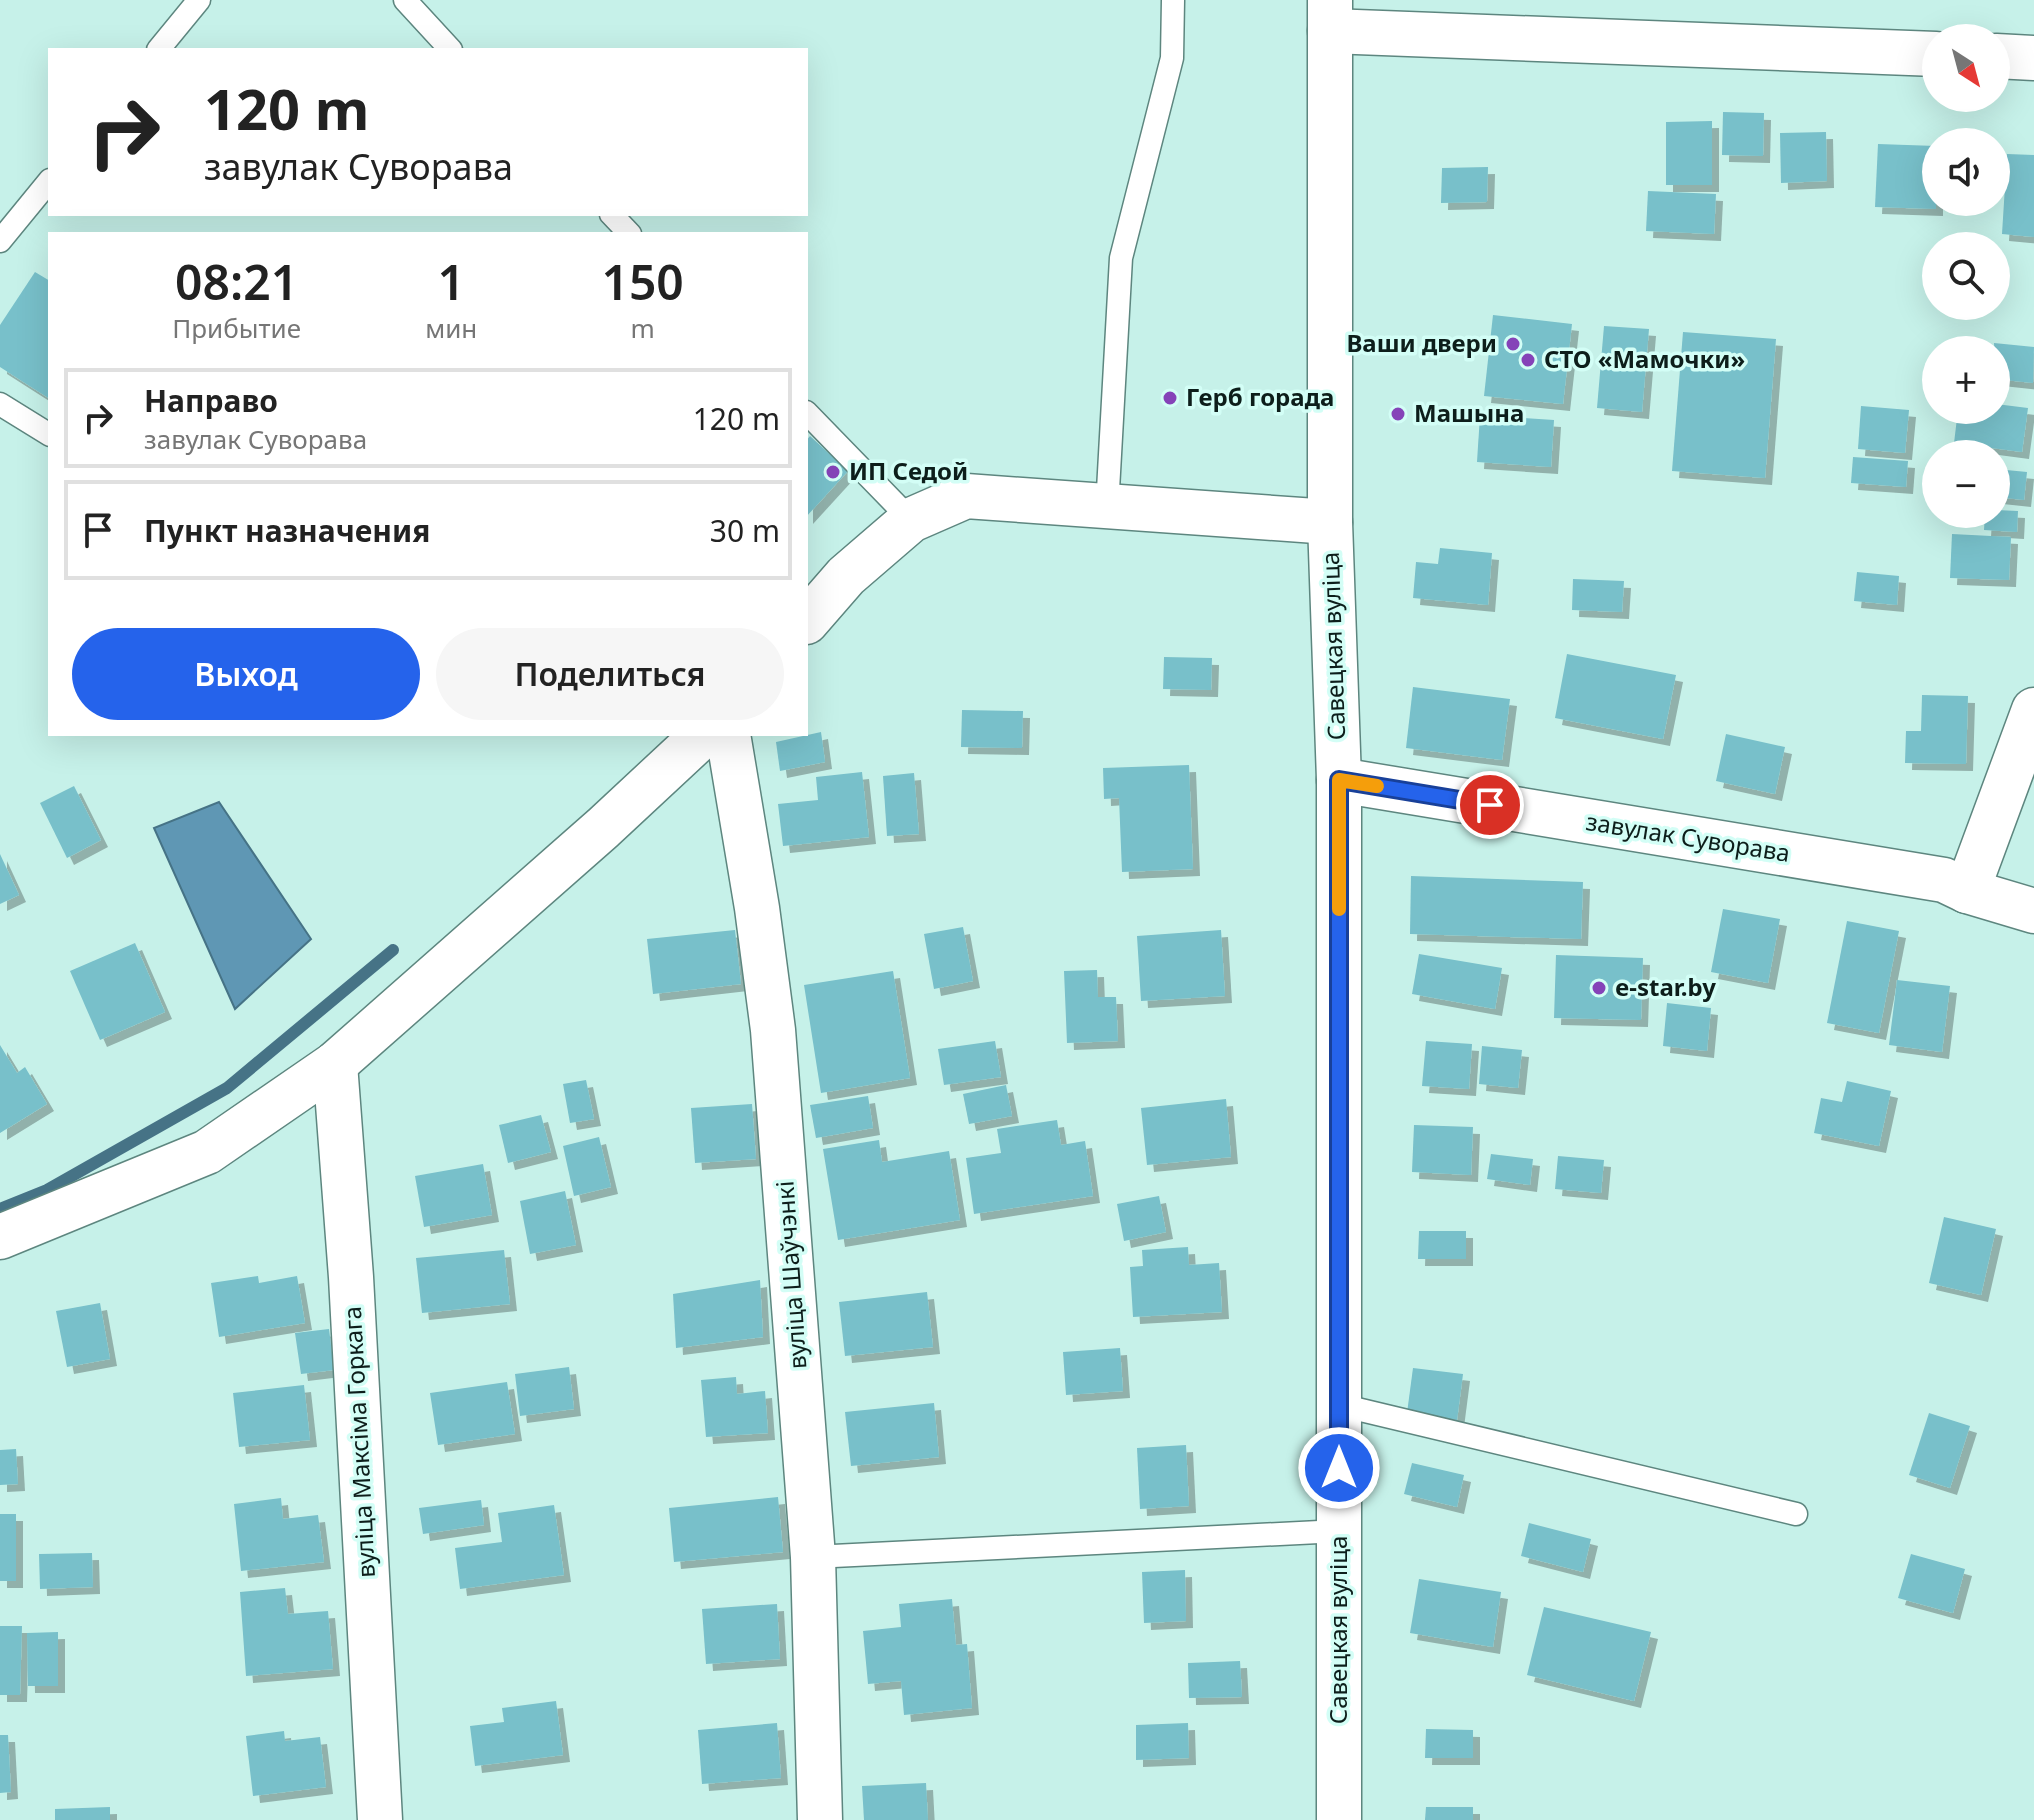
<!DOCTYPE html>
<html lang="ru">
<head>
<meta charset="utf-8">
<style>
	:root { --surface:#fff; --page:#f6f6f6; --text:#222; --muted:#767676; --line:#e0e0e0; --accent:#2563eb }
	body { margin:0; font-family:"Noto Sans",sans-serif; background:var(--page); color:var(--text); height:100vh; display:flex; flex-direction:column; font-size:30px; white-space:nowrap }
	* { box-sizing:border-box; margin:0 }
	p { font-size:26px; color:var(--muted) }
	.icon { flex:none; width:44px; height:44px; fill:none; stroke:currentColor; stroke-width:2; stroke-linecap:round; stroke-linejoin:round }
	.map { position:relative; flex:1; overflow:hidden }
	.sheet { position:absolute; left:48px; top:232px; width:760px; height:504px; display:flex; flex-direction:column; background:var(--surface); border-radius:0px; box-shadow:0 8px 32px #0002 }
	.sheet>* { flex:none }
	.guide { position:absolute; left:48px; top:48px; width:760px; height:168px; border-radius:0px; box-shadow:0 8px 32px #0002; background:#fff; color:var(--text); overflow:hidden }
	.needle { width:52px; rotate:144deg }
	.controls { position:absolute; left:1922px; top:24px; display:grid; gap:16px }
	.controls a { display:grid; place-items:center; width:88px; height:88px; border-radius:50%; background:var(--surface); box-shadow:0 8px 32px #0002; font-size:40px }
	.pin { position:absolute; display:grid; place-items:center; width:68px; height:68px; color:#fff; margin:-34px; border:4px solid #fff; border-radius:50%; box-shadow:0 2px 8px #0007 }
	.me { position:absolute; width:88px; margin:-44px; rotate:0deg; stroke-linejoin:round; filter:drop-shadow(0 0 6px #0008) }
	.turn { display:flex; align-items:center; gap:28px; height:168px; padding:0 24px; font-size:36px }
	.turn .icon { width:104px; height:104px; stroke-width:2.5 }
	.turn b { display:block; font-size:56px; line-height:68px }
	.eta { display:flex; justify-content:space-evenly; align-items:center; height:136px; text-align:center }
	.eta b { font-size:48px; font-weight:600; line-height:56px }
	.primary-button { display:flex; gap:16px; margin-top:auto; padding:16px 24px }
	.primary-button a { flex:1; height:92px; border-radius:48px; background:var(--accent); color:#fff; font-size:32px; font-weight:600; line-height:92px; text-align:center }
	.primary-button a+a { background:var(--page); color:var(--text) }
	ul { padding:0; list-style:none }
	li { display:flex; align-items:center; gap:24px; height:100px; margin:0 16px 12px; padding:0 8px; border:4px solid var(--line); border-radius:0px }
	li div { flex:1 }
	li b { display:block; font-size:30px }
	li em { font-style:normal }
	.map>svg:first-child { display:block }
	.water { fill:#5f97b4; stroke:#467386; stroke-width:2 }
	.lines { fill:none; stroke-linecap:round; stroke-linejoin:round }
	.stream { stroke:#467386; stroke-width:12 }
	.building { fill:#78c0ca; filter:url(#shadow) }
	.service-casing { stroke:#5d867f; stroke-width:25 }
	.minor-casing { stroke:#5d867f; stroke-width:47 }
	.secondary-casing { stroke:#5d867f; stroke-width:47 }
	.service { stroke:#fff; stroke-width:22 }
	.minor { stroke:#fff; stroke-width:44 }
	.secondary { stroke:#fff; stroke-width:44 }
	.route-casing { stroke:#184099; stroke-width:20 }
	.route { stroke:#2563eb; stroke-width:14 }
	.slow { stroke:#f59e0b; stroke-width:14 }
	.poi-dot { fill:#8543b8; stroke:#d3fef6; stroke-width:3 }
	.labels { text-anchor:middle; stroke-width:7; stroke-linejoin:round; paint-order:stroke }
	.poi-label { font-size:24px; font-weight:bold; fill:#0d1e1b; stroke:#d3fef6; text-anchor:start }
	.street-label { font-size:24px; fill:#0d1e1b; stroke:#d3fef6 }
</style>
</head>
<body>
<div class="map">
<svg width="2034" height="1820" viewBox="0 0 2034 1820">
	<defs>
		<filter id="shadow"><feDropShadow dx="7" dy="7" stdDeviation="0" flood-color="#0004"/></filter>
	</defs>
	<rect width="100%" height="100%" fill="#c6f1e9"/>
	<path class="water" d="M219,802L311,939L235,1009L154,828Z"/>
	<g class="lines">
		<path class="stream" d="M0,1209L47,1190L227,1088L393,950"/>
	</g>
	<g class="building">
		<path d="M1723,112L1764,113L1763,156L1722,155Z"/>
		<path d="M1712,121V185H1666V122Z"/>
		<path d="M1826,132L1827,181L1781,183L1780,133Z"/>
		<path d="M1878,144L1936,146V209L1875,207Z"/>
		<path d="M2007,154L2034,155V237L2002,234Z"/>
		<path d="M1488,167L1487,202L1441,203L1442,168Z"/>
		<path d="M1648,191L1716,194L1714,234L1646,231Z"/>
		<path d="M35,272L50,281V399L0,367V325Z"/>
		<path d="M1493,315L1572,324L1563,404L1484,396Z"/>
		<path d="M1604,326L1649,329L1642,412L1597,408Z"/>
		<path d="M1683,332L1776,339L1765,478L1672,471Z"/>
		<path d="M1994,343L2034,347L2033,383L1996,379Z"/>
		<path d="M1996,404L2028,408L2022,452L1954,443L1958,410H1996Z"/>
		<path d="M1861,406L1909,410L1905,453L1858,449Z"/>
		<path d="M1480,415L1554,420L1551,467L1477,462Z"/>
		<path d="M810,436L848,471L806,517V441Z"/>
		<path d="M1853,457L1908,461L1906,487L1851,483Z"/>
		<path d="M1996,469L2027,472L2024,500L1996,497Z"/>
		<path d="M1996,510L2018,511L2017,532L1984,530L1985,514H1996Z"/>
		<path d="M1952,534L2011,537L2009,580L1950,578Z"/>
		<path d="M1440,548L1492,553L1488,605L1413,598L1416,562L1438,564Z"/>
		<path d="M1857,572L1899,576L1897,605L1854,601Z"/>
		<path d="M1573,579L1624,581L1622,612L1572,610Z"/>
		<path d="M1567,654L1676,675L1663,739L1555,718Z"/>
		<path d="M1164,657L1212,658L1211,690L1163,689Z"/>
		<path d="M1413,687L1510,699L1502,760L1406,748Z"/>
		<path d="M1922,695L1968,696L1966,764L1905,763L1906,731H1921Z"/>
		<path d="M962,710L1023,711L1022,748L961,747Z"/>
		<path d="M821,732L825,762L780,771L776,742Z"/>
		<path d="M1726,734L1785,747L1775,794L1716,781Z"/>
		<path d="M1189,765L1193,869L1122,872L1119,798L1104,799L1103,768Z"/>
		<path d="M862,772L869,837L783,846L778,804L818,800L816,777Z"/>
		<path d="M914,773L919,834L887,836L883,776Z"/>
		<path d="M74,786L101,840L67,858L40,803Z"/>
		<path d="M0,854L19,895L0,904Z"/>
		<path d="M1411,876L1583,882L1581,939L1410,934Z"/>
		<path d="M1723,909L1780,919L1768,983L1711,972Z"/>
		<path d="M1847,921L1899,931L1879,1033L1827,1023Z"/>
		<path d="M963,927L973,981L934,989L924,934Z"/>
		<path d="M735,930L741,984L653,994L647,939Z"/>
		<path d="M1221,930L1225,996L1141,1001L1137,936Z"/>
		<path d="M135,943L165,1012L100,1040L70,971Z"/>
		<path d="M1419,954L1502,968L1495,1009L1412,994Z"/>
		<path d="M1556,955L1643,958L1641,1020L1554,1018Z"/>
		<path d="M1097,970L1098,997H1116L1118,1041L1067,1043L1064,971Z"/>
		<path d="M893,971L910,1078L821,1093L804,985Z"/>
		<path d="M1897,980L1950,986L1942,1052L1889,1045Z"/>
		<path d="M1667,1003L1711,1008L1707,1051L1663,1046Z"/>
		<path d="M995,1041L1001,1077L944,1085L938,1049Z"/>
		<path d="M1426,1041L1472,1044L1469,1089L1422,1086Z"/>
		<path d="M0,1045L17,1073L25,1067L47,1104L0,1133Z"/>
		<path d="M1482,1046L1522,1050L1518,1088L1479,1084Z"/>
		<path d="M586,1080L594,1119L570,1123L563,1084Z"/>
		<path d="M1847,1081L1891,1091L1879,1146L1814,1133L1821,1098L1842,1102Z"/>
		<path d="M1006,1085L1012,1116L969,1124L963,1094Z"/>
		<path d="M868,1096L873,1128L816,1138L810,1105Z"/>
		<path d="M1226,1099L1231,1157L1147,1165L1141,1108Z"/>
		<path d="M752,1104L756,1159L695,1163L691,1108Z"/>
		<path d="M541,1115L551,1152L508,1163L499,1125Z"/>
		<path d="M1057,1120L1061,1145L1085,1141L1093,1196L974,1214L966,1158L1001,1153L997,1129Z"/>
		<path d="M1414,1125L1473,1127L1471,1175L1412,1172Z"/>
		<path d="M599,1137L611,1187L574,1196L563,1146Z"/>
		<path d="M879,1140L882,1162L949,1151L960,1220L838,1240L823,1149Z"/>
		<path d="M1491,1154L1533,1159L1530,1185L1487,1179Z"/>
		<path d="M1558,1156L1604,1160L1601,1193L1555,1189Z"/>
		<path d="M483,1164L492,1215L424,1227L415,1176Z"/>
		<path d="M565,1191L576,1245L530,1254L520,1201Z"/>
		<path d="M1159,1196L1166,1232L1124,1241L1117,1204Z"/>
		<path d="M1944,1217L1996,1229L1981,1295L1929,1283Z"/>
		<path d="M1419,1231H1466V1259H1418Z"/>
		<path d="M1188,1247L1189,1265L1219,1263L1222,1312L1133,1317L1130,1267L1143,1266L1142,1250Z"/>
		<path d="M504,1250L510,1304L422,1313L416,1258Z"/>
		<path d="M258,1276L259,1283L297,1276L305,1323L219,1337L211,1283Z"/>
		<path d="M760,1280L763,1337L676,1348L673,1294Z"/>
		<path d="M927,1292L933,1347L845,1356L839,1302Z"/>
		<path d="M100,1303L110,1359L67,1367L56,1311Z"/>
		<path d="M329,1329L334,1370L301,1374L295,1333Z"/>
		<path d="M1120,1348L1123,1391L1066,1395L1063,1352Z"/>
		<path d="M569,1367L574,1409L520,1416L515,1374Z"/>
		<path d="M1413,1368L1463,1374L1457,1420L1407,1413Z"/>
		<path d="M736,1377L737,1394L765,1391L768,1433L706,1437L701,1380Z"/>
		<path d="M507,1382L515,1434L438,1445L430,1393Z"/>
		<path d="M304,1385L310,1440L239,1447L233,1393Z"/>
		<path d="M934,1403L939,1457L851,1466L845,1412Z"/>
		<path d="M1929,1413L1970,1426L1950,1488L1909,1475Z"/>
		<path d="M1186,1445L1189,1506L1140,1509L1137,1448Z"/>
		<path d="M16,1449L18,1484L0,1485V1450Z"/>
		<path d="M1412,1463L1464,1475L1457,1507L1404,1494Z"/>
		<path d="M778,1497L783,1552L674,1562L669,1508Z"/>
		<path d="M281,1498L283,1519L318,1515L324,1562L241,1571L234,1504Z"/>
		<path d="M481,1500L484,1525L423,1534L419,1508Z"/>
		<path d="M554,1505L564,1575L460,1589L455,1548L502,1542L498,1513Z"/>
		<rect x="0" y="1514" width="16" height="67"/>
		<path d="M1529,1523L1591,1539L1583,1572L1521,1556Z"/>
		<path d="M92,1553L93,1587L40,1589L39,1554Z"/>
		<path d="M1911,1554L1965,1569L1953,1613L1898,1598Z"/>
		<path d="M1185,1570L1186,1621L1144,1623L1142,1572Z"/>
		<path d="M1419,1579L1501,1592L1493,1647L1410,1633Z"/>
		<path d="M285,1588L288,1614L328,1611L333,1669L246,1676L240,1592Z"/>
		<path d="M952,1599L956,1645L967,1644L972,1708L904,1715L901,1681L868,1684L863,1631L901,1627L899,1604Z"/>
		<path d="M777,1604L780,1659L706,1664L702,1609Z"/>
		<path d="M1544,1607L1651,1632L1634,1701L1527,1675Z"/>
		<path d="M0,1626H22L20,1695H0Z"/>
		<path d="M58,1632V1686H28L27,1633Z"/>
		<path d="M1240,1661L1242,1697L1189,1698L1188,1663Z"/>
		<path d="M556,1701L563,1755L475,1766L470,1726L504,1722L502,1708Z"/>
		<path d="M777,1723L781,1778L702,1784L698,1730Z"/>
		<path d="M1188,1723L1189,1758L1136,1760V1725Z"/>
		<path d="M1426,1729L1473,1730V1758H1425Z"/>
		<path d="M284,1731L285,1741L320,1737L326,1787L253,1796L246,1736Z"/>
		<path d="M0,1735H8L11,1792L0,1793Z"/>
		<path d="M926,1783L928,1820H864L862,1786Z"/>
		<path d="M110,1807V1820H55V1809Z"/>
		<path d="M1426,1807H1473V1820H1425Z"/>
	</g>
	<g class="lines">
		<g class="service-casing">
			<g id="service">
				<path d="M405,0L451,50"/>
				<path d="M158,50L199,0"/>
				<path d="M611,214L630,234"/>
				<path d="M0,241L50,180"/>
				<path d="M0,404L50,435"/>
				<path d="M806,412L911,520"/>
				<path d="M1107,508L1121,258L1172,58L1173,0"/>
				<path d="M1340,1405L1796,1514"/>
				<path d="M813,1557L1339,1531"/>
			</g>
		</g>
		<g class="minor-casing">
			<g id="minor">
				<path d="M1330,31L1936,54"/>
				<path d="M1996,56L2034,58"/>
				<path d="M806,622L846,576L911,520L966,496L1330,522"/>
				<path d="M728,734L757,908L773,1030L813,1557L820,1820"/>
				<path d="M1339,780L1944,880L1967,891L2034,911"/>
				<path d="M1967,891L2034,710"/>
				<path d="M335,1064L351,1277L380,1820"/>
				<path d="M0,1237L207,1152L335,1064L603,828L704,734"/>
			</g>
		</g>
		<g class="secondary-casing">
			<path id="secondary" d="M1330,0V522L1339,780V1820"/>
		</g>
		<use href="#service" class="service"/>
		<use href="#minor" class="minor"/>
		<use href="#secondary" class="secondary"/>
	</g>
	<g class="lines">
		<g class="route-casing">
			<path id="route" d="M1339,1468V780L1490,805"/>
		</g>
		<use href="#route" class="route"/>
		<path class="slow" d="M1339,909V780L1377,786"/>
	</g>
	<g class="poi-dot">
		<circle cx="1513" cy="344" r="8"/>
		<circle cx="1528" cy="360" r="8"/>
		<circle cx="1170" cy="398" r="8"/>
		<circle cx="1398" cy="414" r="8"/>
		<circle cx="833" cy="472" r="8"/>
		<circle cx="1599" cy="988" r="8"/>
	</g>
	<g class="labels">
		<g class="poi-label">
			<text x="1497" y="352" text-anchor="end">Ваши двери</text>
			<text x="1544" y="368">СТО «Мамочки»</text>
			<text x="1186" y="406">Герб горада</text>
			<text x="1414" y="422">Машына</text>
			<text x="849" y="480">ИП Седой</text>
			<text x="1615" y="996">e-star.by</text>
		</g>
		<g class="street-label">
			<text transform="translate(1334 646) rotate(-92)" y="8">Савецкая вуліца</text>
			<text transform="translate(1688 838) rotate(9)" y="8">завулак Суворава</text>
			<text transform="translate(792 1275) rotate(-94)" y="8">вуліца Шаўчэнкі</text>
			<text transform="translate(360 1442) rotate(-93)" y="8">вуліца Максіма Горкага</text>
			<text transform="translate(1339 1630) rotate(-90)" y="8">Савецкая вуліца</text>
		</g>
	</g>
</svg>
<div class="controls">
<a><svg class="needle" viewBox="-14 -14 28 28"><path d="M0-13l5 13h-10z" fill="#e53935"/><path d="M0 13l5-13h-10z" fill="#767676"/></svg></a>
<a><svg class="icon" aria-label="sound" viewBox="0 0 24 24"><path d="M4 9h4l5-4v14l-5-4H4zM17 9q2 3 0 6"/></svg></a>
<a><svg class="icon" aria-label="search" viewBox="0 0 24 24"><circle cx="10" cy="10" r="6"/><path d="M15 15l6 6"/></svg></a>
<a>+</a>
<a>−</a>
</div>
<div class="pin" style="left:1490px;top:805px;background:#d93025"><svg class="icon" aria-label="arrive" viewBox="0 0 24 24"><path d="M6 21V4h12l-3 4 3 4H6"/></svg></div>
<svg class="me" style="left:1339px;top:1468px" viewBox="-20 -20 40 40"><circle r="17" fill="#2563eb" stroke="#fff" stroke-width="3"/><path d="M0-11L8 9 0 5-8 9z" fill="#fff"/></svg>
<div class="guide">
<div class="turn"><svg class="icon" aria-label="right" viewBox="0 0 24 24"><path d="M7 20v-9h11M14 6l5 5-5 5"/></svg><div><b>120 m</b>завулак Суворава</div></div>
</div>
<section class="sheet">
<div class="eta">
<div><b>08:21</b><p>Прибытие</p></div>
<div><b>1</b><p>мин</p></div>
<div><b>150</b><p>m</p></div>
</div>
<ul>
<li><svg class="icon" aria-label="right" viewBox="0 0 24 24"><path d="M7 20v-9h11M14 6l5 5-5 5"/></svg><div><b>Направо</b><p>завулак Суворава</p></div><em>120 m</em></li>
<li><svg class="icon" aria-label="arrive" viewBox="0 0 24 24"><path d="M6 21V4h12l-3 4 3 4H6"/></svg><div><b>Пункт назначения</b></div><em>30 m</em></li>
</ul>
<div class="primary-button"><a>Выход</a><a>Поделиться</a></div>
</section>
</div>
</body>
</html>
